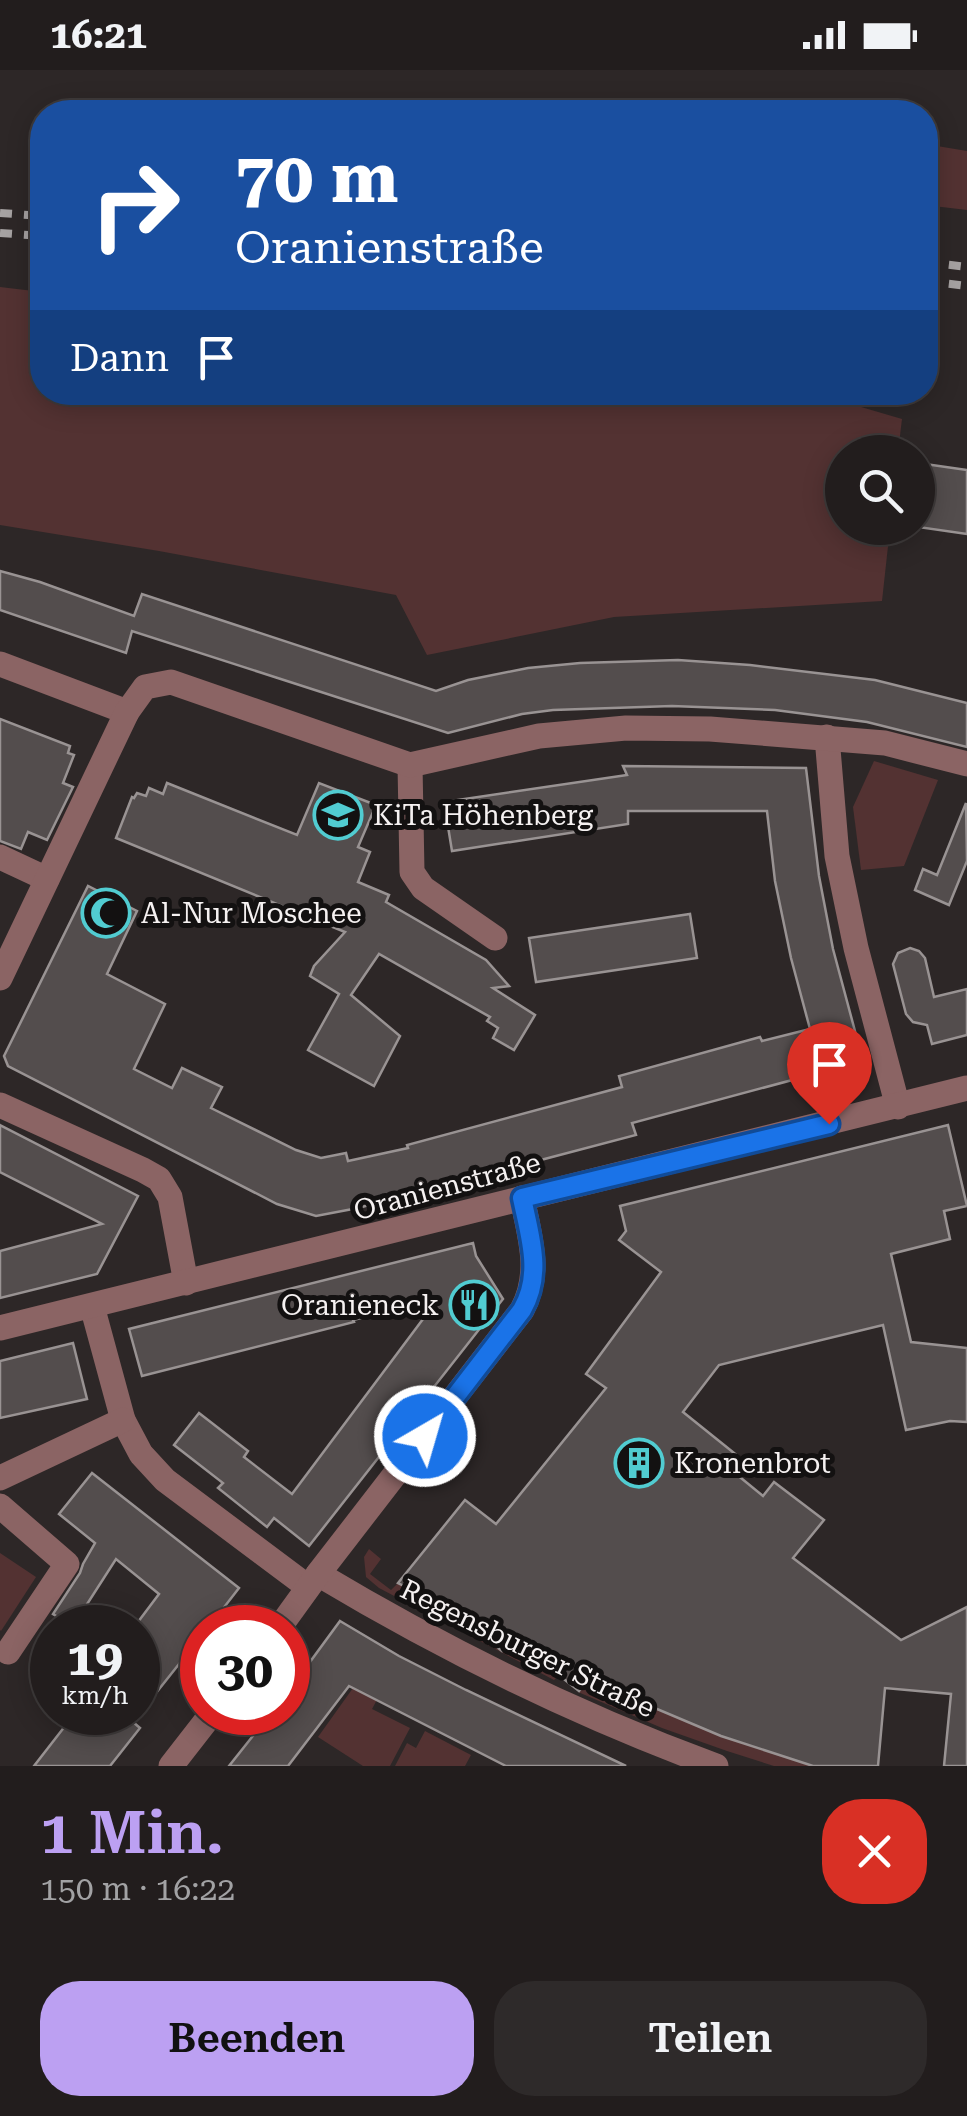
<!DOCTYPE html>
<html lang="de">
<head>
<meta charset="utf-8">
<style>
	:root { --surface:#221d1d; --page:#2e2a2a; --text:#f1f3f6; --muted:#a2a2a4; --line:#3f3b3b; --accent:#bca0f2 }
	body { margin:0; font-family:"Roboto Serif",serif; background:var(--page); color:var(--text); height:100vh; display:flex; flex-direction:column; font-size:38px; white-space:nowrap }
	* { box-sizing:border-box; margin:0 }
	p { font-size:32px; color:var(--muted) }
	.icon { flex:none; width:55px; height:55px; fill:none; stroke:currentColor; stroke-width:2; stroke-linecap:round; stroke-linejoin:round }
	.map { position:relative; height:1696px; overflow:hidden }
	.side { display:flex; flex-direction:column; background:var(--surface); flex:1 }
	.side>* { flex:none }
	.banner { position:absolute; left:30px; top:30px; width:908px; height:305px; border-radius:40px; box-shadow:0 5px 25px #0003,0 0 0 2px var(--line); background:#1a4fa0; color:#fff; overflow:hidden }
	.buttons { position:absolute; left:825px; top:365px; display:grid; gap:20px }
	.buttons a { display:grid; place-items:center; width:110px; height:110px; border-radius:50%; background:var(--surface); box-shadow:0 5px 25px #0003,0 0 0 2px var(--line); font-size:50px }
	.speed { position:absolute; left:30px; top:1535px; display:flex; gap:20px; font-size:50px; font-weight:700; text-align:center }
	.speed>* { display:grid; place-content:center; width:130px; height:130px; border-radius:50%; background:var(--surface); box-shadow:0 5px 25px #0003,0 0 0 2px var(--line); line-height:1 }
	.speed small { font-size:25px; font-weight:400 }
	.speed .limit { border:15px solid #d22; background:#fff; color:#111 }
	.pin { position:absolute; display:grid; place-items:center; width:85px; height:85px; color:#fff; margin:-102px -42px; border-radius:50% 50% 50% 0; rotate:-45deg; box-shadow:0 0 10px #0007 }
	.pin .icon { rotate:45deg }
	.me { position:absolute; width:110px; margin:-55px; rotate:38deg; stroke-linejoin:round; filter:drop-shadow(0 0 8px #0008) }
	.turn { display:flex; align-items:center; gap:35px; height:210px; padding:0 40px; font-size:45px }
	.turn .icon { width:130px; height:130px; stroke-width:2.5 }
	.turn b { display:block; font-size:70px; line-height:85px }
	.then { display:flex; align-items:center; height:95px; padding:0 40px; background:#0003; gap:20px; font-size:38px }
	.round { display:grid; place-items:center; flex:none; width:105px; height:105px; border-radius:40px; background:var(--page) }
	.overview { display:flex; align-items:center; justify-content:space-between; height:170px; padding:0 40px }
	h1 { font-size:60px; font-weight:600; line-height:75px; color:var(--accent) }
	.cta { display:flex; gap:20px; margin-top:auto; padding:20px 40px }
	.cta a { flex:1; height:115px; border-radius:40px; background:var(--accent); color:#111; font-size:40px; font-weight:600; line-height:115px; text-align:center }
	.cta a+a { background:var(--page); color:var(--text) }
	.status { display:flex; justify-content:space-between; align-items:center; height:70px; padding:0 50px; background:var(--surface); direction:ltr }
	.status svg { height:28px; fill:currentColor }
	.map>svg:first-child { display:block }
	.green { fill:#533232 }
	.building { fill:#534d4d; stroke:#999393; stroke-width:2.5 }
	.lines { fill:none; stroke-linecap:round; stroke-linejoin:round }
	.minor { stroke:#8b6464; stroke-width:25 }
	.rail { stroke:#a6a2a2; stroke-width:8; stroke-dasharray:12 12; stroke-linecap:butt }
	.route-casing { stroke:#114b97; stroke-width:25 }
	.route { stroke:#1a73e8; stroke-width:18 }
	.labels { text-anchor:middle; stroke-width:10; stroke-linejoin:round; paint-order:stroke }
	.poi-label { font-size:28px; fill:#f5f1f1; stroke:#131111; text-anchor:start }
	.street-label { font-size:28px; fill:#f5f1f1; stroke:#131111 }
</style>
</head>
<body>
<div class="status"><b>16:21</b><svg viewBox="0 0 49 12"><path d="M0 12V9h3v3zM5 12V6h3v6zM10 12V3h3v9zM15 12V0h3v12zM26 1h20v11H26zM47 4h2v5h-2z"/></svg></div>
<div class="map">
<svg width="967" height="1696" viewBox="0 0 967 1696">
	<rect width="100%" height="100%" fill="#2d2727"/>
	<g class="green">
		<path d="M925,74L967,81V140L925,135Z"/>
		<path d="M0,217L42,222V322H810L902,349L898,382H842V458H890L882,531L614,547L427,585L396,525L159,481L0,455Z"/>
		<path d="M874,691L938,710L904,796L861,800L853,737Z"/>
		<path d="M369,1479L381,1489L370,1504L391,1520L398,1513L436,1532L479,1567L482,1565L502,1581L508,1574L536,1596L541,1591L559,1605L554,1610L379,1518L366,1507L364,1487Z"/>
		<path d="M0,1483L36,1507L1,1561L0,1560Z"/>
		<path d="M598,1614L721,1666L813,1696H774L727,1681L662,1658L578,1622L583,1616L592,1622Z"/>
		<path d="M353,1618L369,1626L373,1621L380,1624L372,1639L410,1658L390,1696H363L318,1667Z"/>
		<path d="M425,1661L471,1685L465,1696H395L407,1673L416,1678Z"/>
	</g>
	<g class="building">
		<path d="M918,393L967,400V464L918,457Z"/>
		<path d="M0,501L40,512L134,546L142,524L436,621L468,610L528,598L580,593L678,590L750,595L875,610L967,633V677L867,652L775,640L672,636L553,640L522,644L448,663L132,561L126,583L0,540Z"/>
		<path d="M0,649L70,676L68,683L74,685L63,713L73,717L47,770L28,762L21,779L0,771Z"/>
		<path d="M623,696L806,698L819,806L833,879L863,991L632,1053L636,1065L358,1138L316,1146L277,1134L8,996L4,986L88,816L137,841L107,904L165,934L134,999L172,1018L182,998L222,1017L211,1038L296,1080L321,1088L346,1083L348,1091L408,1078L407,1075L622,1017L619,1006L760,967L762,971L810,959L791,888L775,811L767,741H628V754L452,781L444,732L627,705Z"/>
		<path d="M167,713L297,765L319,713L376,735L358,777L370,782L358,812L389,825L386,832L486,890L509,916L493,918L535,945L514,980L493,968L498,958L487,951L490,947L379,884L351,925L400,966L374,1016L308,980L339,924L310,906L314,896L345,862L116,768L132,727L134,728L137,723L146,726L149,718L163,724Z"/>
		<path d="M966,733L967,791L949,835L915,820L923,799L937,805Z"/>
		<path d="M690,844L697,888L536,912L529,868Z"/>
		<path d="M910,878L919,881L925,888L934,927L967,919V965L932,974L927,955L913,952L906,944L893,894L898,883Z"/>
		<path d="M0,1055L138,1126L97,1204L0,1228V1181L102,1154L0,1102Z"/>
		<path d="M948,1055L967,1136L944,1141L950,1169L891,1184L911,1272L967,1278V1352L950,1351L906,1360L883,1255L719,1295L683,1342L739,1387L730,1399L763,1426L774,1412L824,1450L793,1488L901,1570L967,1537V1696H944L951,1624L885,1618L878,1696H813L721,1666L598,1614L592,1623L583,1616L579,1621L541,1591L536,1597L508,1574L502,1581L482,1565L480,1568L436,1532L398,1513L465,1430L496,1454L606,1318L586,1304L661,1202L619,1170L626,1161L620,1136Z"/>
		<path d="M473,1173L476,1186L503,1229L309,1476L274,1448L267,1457L218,1418L223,1413L174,1375L199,1343L248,1381L244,1387L292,1424L438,1229L353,1250L354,1252L142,1306L129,1259Z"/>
		<path d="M73,1273L87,1329L0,1348V1291Z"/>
		<path d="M92,1403L239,1518L208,1558H202V1565L133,1652L140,1658L110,1696H34L76,1642H138V1552L159,1524L116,1489L73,1556L53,1544L80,1503L83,1494L95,1473L59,1444Z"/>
		<path d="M340,1551L399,1586L466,1620L626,1696H506L349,1616L288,1696H229L272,1642H288V1622Z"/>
	</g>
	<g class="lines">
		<g class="minor">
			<path d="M0,594L127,642"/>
			<path d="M827,667L837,786L856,878L898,1037"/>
			<path d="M410,695L412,802L423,818L495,868"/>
			<path d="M0,787L47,809"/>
			<path d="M0,908L127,642L145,617L171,612L410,695L539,666L626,658L710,659L885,673L967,694"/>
			<path d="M0,1035L143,1100L159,1109L170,1127L186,1213"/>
			<path d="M92,1236L123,1350L141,1384L165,1410L308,1517"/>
			<path d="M0,1258L967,1018"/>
			<path d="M0,1408L123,1350"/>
			<path d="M0,1436L67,1494L8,1582"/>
			<path d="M318,1504C445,1580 577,1645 716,1696"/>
			<path d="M279,1558L318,1504L522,1240C542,1203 530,1167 522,1128"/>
			<path d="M171,1696L213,1642"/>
		</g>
		<g class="rail">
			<path d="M0,143L42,146"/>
			<path d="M0,163L42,166"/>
			<path d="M925,192L967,197"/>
			<path d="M925,211L967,216"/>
		</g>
	</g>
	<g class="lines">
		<g class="route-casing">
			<path id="route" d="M425,1366L522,1240C543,1204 530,1167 522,1128L829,1054"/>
		</g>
		<use href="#route" class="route"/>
	</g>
	<defs>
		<g id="school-ring" transform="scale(2.5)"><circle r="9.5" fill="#131111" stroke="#51ccd1" stroke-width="1.5"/><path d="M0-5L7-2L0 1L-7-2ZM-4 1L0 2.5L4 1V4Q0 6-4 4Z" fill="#51ccd1"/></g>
		<g id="mosque-ring" transform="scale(2.5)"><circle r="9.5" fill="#131111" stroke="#51ccd1" stroke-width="1.5"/><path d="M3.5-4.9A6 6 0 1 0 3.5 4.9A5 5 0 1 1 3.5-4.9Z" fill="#51ccd1"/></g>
		<g id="restaurant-ring" transform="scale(2.5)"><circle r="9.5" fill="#131111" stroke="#51ccd1" stroke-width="1.5"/><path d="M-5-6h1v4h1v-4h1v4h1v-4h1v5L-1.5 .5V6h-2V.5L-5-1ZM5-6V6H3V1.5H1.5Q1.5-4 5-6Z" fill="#51ccd1"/></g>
		<g id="building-ring" transform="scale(2.5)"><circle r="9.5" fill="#131111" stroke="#51ccd1" stroke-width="1.5"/><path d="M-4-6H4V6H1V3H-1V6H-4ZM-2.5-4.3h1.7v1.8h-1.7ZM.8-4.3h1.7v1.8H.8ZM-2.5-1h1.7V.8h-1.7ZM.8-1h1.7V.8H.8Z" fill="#51ccd1"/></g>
	</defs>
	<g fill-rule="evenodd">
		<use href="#school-ring" x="338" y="745"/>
		<use href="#mosque-ring" x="106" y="843"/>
		<use href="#restaurant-ring" x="474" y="1235"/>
		<use href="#building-ring" x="639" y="1393"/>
	</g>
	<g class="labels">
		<g class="poi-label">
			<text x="373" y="755">KiTa Höhenberg</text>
			<text x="141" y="853">Al-Nur Moschee</text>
			<text x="439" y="1245" text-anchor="end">Oranieneck</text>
			<text x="674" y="1403">Kronenbrot</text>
		</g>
		<g class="street-label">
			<text transform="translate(447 1116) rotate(-15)" y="10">Oranienstraße</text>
			<text transform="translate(528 1578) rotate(26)" y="10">Regensburger Straße</text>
		</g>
	</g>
</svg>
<div class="buttons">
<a><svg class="icon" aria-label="search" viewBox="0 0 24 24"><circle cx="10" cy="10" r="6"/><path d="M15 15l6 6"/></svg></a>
</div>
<div class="speed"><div>19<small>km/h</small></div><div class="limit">30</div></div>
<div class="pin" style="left:829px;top:1054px;background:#d93025"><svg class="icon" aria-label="arrive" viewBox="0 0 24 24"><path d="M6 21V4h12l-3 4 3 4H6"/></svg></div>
<svg class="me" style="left:425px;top:1366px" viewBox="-20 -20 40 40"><circle r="17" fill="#1a73e8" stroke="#fff" stroke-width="3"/><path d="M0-11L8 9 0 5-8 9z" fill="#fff"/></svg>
<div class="banner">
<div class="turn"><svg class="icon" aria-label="right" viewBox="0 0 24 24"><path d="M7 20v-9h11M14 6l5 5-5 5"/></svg><div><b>70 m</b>Oranienstraße</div></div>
<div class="then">Dann<svg class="icon" aria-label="arrive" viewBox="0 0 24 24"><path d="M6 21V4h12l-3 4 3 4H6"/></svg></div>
</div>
</div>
<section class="side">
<div class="overview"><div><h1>1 Min.</h1><p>150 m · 16:22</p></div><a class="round" style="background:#d93025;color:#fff"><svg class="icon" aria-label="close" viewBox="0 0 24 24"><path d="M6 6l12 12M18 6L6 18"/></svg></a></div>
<div class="cta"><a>Beenden</a><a>Teilen</a></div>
</section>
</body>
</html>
